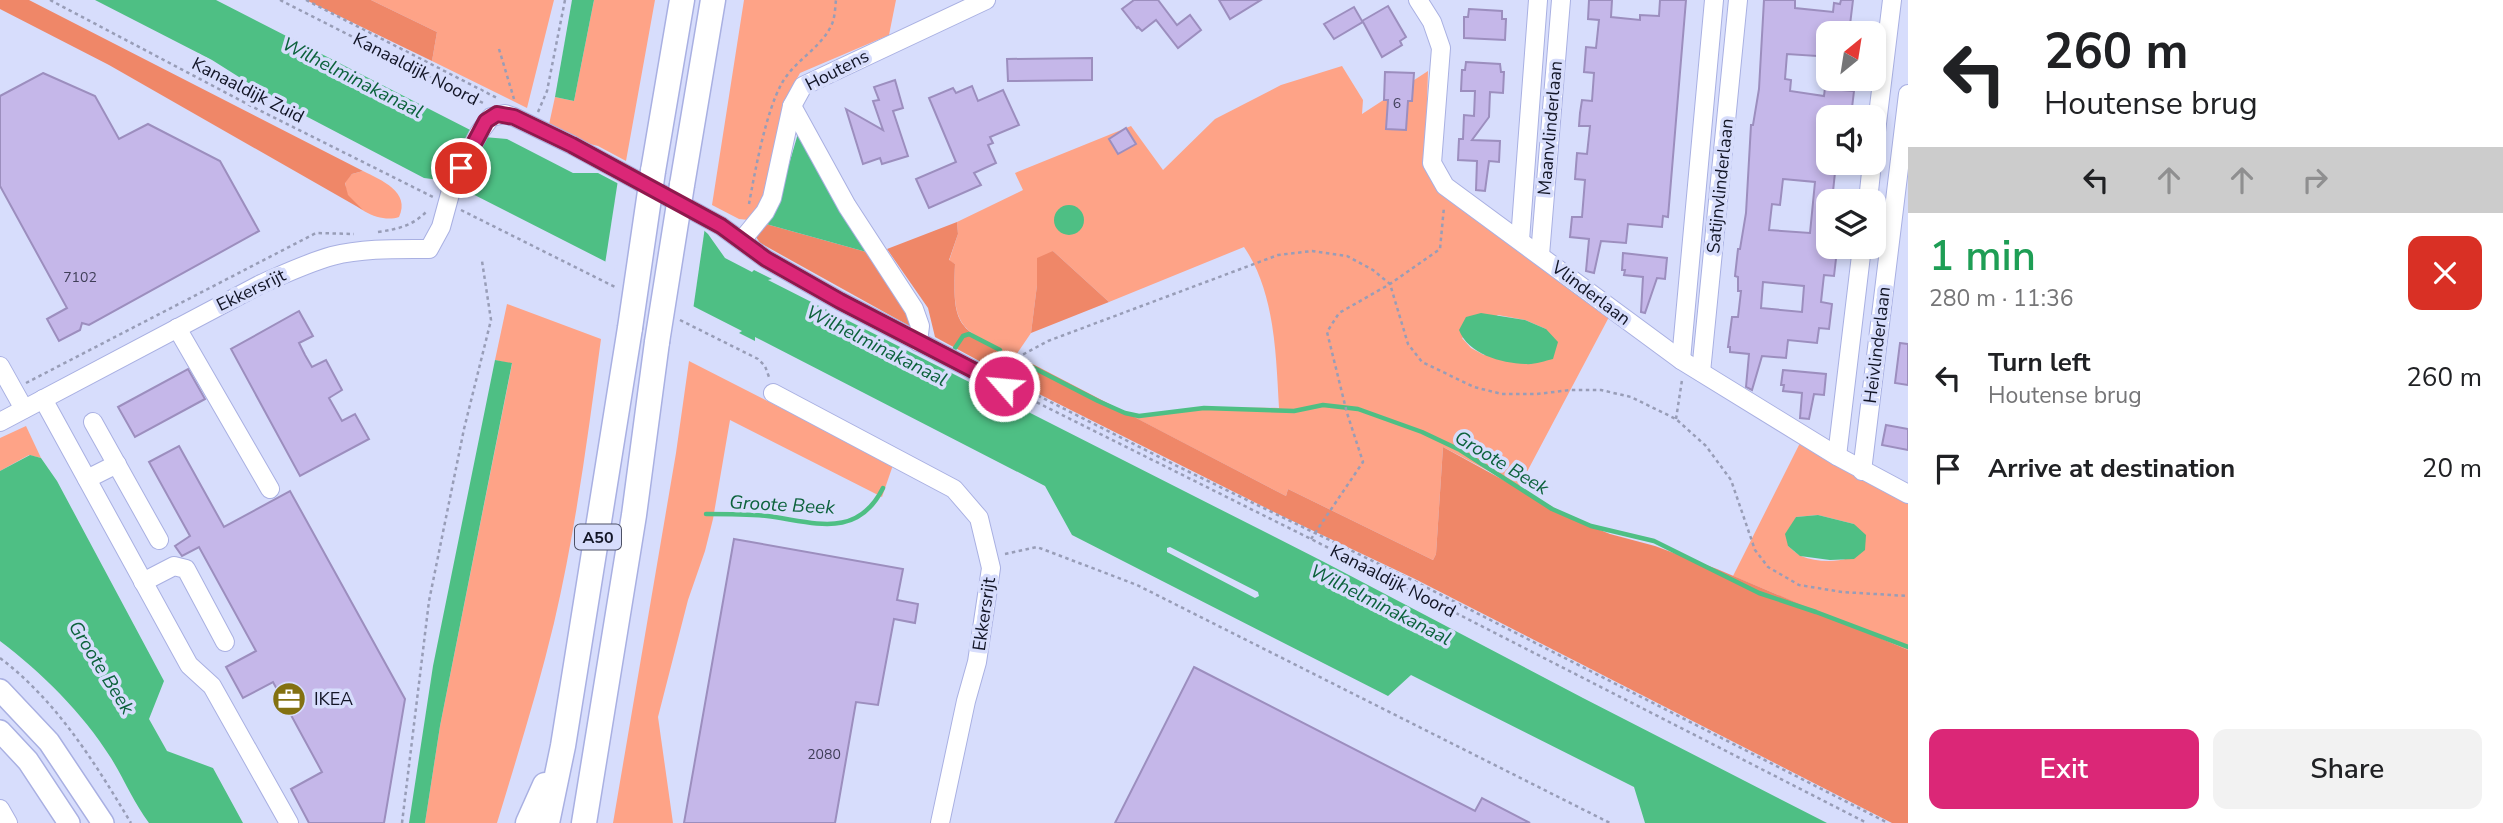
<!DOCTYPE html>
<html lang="en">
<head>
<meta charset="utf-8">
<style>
	:root { --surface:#fff; --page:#f2f2f2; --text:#202124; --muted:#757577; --accent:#db2777 }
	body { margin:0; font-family:"Nunito Sans",sans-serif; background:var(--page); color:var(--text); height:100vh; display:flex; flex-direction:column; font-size:26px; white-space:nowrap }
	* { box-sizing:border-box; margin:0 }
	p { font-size:23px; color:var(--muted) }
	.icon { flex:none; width:38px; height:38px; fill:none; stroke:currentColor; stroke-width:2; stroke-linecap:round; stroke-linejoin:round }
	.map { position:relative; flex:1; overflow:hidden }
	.side { display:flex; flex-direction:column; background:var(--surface); width:595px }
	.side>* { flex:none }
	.top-card { background:#fff; color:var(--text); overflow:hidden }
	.needle { width:46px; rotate:30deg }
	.fabs { position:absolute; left:1816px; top:21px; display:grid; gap:14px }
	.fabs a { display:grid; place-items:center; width:70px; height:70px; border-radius:14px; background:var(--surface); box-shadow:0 4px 10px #0003; font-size:35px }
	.pin { position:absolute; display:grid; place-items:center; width:60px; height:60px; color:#fff; margin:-30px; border:4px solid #fff; border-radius:50%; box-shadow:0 2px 7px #0007 }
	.me { position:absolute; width:77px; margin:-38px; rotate:297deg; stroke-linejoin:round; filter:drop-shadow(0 0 5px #0008) }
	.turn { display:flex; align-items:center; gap:24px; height:147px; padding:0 21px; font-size:32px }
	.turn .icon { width:91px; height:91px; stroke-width:2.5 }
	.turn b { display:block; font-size:49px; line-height:60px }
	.lanes { display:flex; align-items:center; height:66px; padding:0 21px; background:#0003; justify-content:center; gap:35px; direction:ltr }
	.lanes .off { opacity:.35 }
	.round { display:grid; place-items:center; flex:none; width:74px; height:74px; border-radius:14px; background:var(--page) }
	.headline { display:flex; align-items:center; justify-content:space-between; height:119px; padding:0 21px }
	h1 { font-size:42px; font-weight:600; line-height:52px; color:#1e9e55 }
	.button { display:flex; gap:14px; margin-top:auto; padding:14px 21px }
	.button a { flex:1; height:80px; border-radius:14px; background:var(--accent); color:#fff; font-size:28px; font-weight:600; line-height:80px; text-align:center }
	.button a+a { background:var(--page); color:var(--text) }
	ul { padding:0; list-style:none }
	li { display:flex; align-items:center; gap:21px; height:91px; padding:0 21px }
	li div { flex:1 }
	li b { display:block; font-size:26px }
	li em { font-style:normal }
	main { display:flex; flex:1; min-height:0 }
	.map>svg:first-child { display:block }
	.green { fill:#fea387; fill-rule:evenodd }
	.forest { fill:#ef8768 }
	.water { fill:#4ebf84; fill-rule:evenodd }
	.pier { fill:#d7ddfc }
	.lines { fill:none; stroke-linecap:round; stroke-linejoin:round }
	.stream { stroke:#4ebf84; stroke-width:4.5 }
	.building { fill:#c5b7e9; stroke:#9c8ebe; stroke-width:2; fill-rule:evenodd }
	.minor-casing { stroke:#a9b0e2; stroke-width:20 }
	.major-casing { stroke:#a9b0e2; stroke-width:24 }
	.highway-casing { stroke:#a9b0e2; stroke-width:27 }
	.path { stroke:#989db7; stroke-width:2.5; stroke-dasharray:3.5 3.5; stroke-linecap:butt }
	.minor { stroke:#fff; stroke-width:18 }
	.major { stroke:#fff; stroke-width:21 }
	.highway { stroke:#fff; stroke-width:24 }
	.highway-bridge-casing { stroke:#a9b0e2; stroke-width:27; stroke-linecap:butt }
	.highway-bridge { stroke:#fff; stroke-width:24 }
	.route-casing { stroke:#8e194d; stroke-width:18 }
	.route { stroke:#db2777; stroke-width:12 }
	.labels { text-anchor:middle; stroke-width:7; stroke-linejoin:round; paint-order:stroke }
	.number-label { font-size:14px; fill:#3f3e57 }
	.shield { fill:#d7ddfc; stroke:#4d5166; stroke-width:2 }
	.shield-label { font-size:16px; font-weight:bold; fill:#121526 }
	.street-label { font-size:18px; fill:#121526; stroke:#d7ddfc }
	.poi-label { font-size:18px; fill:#121526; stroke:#d7ddfc; text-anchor:start }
	.water-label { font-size:19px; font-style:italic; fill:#0c623c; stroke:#d7ddfc }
</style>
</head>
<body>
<main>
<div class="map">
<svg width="1908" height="823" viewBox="0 0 1908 823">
	<rect width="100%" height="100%" fill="#d7ddfc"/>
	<g class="green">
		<path d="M371,0H554L527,108L432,61L437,32Z"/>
		<path d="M594,0H655L626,161L598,146L569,139L548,129L555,97L574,101Z"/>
		<path d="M744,0H896L889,35L800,73L794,84L781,124L767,199L749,220L739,219L712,205Z"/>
		<path d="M1342,66L1363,100L1362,114L1428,71L1425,169L1609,317L1519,487L1443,447L1436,554L1433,560L1288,489L1286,496L1134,417C1183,409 1230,407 1279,408C1276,355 1275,292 1244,247L1109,302L1053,251L1037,285L1031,333L1014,358C960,327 952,330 955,264L949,261L958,234L957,222L1023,190L1015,173L1131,126L1163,170L1215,119L1281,85ZM1498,315L1525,320L1546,329L1484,355L1471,348L1462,338Z"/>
		<path d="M363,171C381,180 411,192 399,217C382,223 356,211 347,194C346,191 346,186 345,182L352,174Z"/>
		<path d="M507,304L601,339C588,434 576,529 554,623C538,690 517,757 497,823H425L440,726L512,364L495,360Z"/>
		<path d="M689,361L893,465L882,497L730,420L713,519L705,551L688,600L658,717L673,823H613L676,453Z"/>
		<path d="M26,426L41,458L29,455L0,471V438Z"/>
		<path d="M1800,443L1908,502V650L1733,576ZM1818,515L1854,524L1865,549C1850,563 1821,564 1801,556C1797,554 1792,549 1788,546L1796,517Z"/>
	</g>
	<g class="forest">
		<path d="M0,0H29L363,171L352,174L345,183L348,195L363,210L109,65L0,9Z"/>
		<path d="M306,0H371L437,32L432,61Z"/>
		<path d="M957,222L958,234L949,260L955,264C952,330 959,327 1014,358L1005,375L935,337L928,308L887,249Z"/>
		<path d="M766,224L870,253L897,289L913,328L760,243L756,237Z"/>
		<path d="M1053,251L1109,302L1031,333L1037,285V258Z"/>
		<path d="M1023,359L1286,496L1288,489L1433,560L1436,554L1443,447L1580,522L1610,534L1655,546L1717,569L1908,650V823H1892L1415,579L1282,516L1013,381Z"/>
	</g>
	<g class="water">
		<path d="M95,0H216L484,137L507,139L573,173H598L699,226L708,234L725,258L752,272L754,270L772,279L768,280L1326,563L1583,698L1827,823H1645L1634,787L1411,675L1388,696L1072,535L1045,486L755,337V341L739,333L742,331L447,181L424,178L277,101L212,60ZM1170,547L1258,592L1259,596L1255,598L1167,552V548Z"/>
		<path d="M572,0H594L574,101L555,97Z"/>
		<path d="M799,130L813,151L841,214L870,253L766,224L783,185Z"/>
		<circle cx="1069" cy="220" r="15"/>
		<path d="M1481,313L1525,320L1546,329L1558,342L1553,359C1544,361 1534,365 1525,364C1501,363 1468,354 1459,330L1466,317Z"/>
		<path d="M495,360L512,363L440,726L425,823H409L433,666Z"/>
		<path d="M30,455L41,458L57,481L164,681L149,719L167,751L213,768L243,823H149C134,803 124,779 111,758C82,712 42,673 0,641V471Z"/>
		<path d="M1818,515L1854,524L1866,535L1865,550L1854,559L1830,560L1800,556L1788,546L1785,534L1796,517Z"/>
	</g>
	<path class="pier" d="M618,180L705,227L693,310L605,264Z"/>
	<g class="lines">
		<g class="stream">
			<path d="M955,348L963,336L969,334L1000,350"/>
			<path d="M1030,366L1098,401L1125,413L1139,416L1204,408L1294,411L1323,405L1358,409L1422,432L1460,450L1552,509L1591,526L1654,541L1759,593L1816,612L1908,647"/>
			<path d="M706,514C726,514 747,514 767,516C814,522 857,540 883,488"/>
		</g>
	</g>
	<g class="building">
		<path d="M1134,0H1158L1177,25L1190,15L1201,30L1178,48L1156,20L1142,31L1138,27L1137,28L1122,9Z"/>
		<path d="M1219,0H1261L1230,19Z"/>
		<path d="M1589,0H1612L1611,17L1640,20V15L1659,16L1660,0H1686L1668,217L1663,216L1662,227L1628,224L1626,243L1601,241L1594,273L1586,271L1589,239L1570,237L1572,217H1582L1585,180L1575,179L1577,153L1587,154L1590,126H1579L1580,113L1582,100L1592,101L1594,73L1584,72L1586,47L1596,48L1599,20L1588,19Z"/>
		<path d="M1764,0H1795V8L1833,12L1834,3L1840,4L1841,0H1853L1849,33H1820L1817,56L1787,54L1785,79L1791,80L1790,91L1824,96L1826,79H1845L1843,90L1854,91L1851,116L1829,117V163H1836L1832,201H1829L1827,249L1837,250L1834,276L1824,275L1821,302L1832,304L1829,329L1819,328L1817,343L1788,340L1786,358L1762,356L1752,390L1746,387L1749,354L1730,352V347H1728L1732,317H1738L1741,291H1738V277L1735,276L1738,249H1740L1746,213L1751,125H1753L1759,89ZM1783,179L1815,182L1810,233L1769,230L1772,204L1780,205ZM1763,282L1804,286L1802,312L1761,308Z"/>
		<path d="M1388,6L1406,37L1400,41L1402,45L1382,57L1363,22L1334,39L1324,24L1354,7L1362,21Z"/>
		<path d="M1469,9L1502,11V19H1506L1505,40L1464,38V17H1468Z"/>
		<path d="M1092,58V80L1008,81L1007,59Z"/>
		<path d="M1466,62L1500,64L1501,72H1504L1503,93L1490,92L1489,117L1472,140L1500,141L1499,162L1489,161L1485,191L1476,190L1477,161L1458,160L1459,139H1463L1464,115L1474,116L1475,91H1461L1462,70H1465Z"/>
		<path d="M1385,72L1414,73L1412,101H1408L1406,130L1386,129L1388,100H1384Z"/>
		<path d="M43,73L95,96L119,139L148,124L220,161L259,231L89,325L82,323L80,330L59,341L47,319L67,308L0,186V96Z"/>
		<path d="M895,80L903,108L893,111L908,156L882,164L880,158L863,164L846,109L883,130L873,101L879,100L874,87Z"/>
		<path d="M972,86L978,101L1003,90L1019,125L990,137L993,143L988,145L996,163L974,173L981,185L929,208L916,179L956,162L929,98L953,88L956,93Z"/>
		<path d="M1126,128L1136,144L1118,154L1109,139Z"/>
		<path d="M1623,253L1667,258L1665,279L1657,278L1645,313L1641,312L1643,277L1624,275L1625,270H1622Z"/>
		<path d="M299,311L313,336L299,343L305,355L312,367L326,360L342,390L329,398L342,421L355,414L369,439L300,476L231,349Z"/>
		<path d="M1900,343L1908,344V385L1895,383Z"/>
		<path d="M188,369L205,399L135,437L118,407Z"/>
		<path d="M1783,370L1826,374L1824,395L1814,394L1809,419L1800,418L1802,393L1783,391L1784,385H1781Z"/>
		<path d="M1886,425L1908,429V450L1882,445Z"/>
		<path d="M179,446L224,527L290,491L405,699L384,823H309L291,789L322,772L273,682L243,698L226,667L256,651L199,547L182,556L175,546L190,536L149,462Z"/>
		<path d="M734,539L903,569L897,600L918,604L915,623L894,619L878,705L856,702L835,823H684Z"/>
		<path d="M1194,667L1475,811L1482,798L1530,823H1115Z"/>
	</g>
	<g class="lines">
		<g class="minor-casing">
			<g id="minor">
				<path d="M1418,0L1432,22L1441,48L1432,163L1445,186L1681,360L1837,456L1908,494"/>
				<path d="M792,106L847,206L914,309L920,326L918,342"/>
				<path d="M1874,148L1892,0"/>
				<path d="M1868,201L1872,163"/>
				<path d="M742,240L765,212L772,198L792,106L803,86L986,0"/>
				<path d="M1520,240L1538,0"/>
				<path d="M1540,255L1561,0"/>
				<path d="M177,328L270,489"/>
				<path d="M1681,360L1714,0"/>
				<path d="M0,366L24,409"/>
				<path d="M1701,372L1738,0"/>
				<path d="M773,393L954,489L979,518L991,568L977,662L966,701L940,823"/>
				<path d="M43,399L189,665L212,686L289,823"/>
				<path d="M0,422L261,284C284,274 307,263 332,256C363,248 397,249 429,249L441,227L453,183L479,133L491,117L505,114L514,117L572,145L721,226L766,259L840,301L1004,386"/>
				<path d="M93,422L159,540"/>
				<path d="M1837,456L1862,247"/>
				<path d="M1862,471L1908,94"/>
				<path d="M87,479L117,464"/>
				<path d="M143,582L174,566L186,569L225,642"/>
				<path d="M0,809L8,823"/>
			</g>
		</g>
		<g class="major-casing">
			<g id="major">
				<path d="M0,690L49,742L103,823"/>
				<path d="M0,731L28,761L69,823"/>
			</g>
		</g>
		<g class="highway-casing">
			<g id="highway">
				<path d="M653,171L682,0"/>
				<path d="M682,185L713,0"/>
				<path d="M528,823L545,785"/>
				<path d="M547,823L563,746L630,328"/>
				<path d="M584,823L634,515L657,342"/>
			</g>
		</g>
		<g class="path">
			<path d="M50,0L253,107L433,197"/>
			<path d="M280,0L483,103"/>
			<path d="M306,0L497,98"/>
			<path d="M499,49L514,99"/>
			<path d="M538,112L547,91L565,0"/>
			<path d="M749,204C755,171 766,111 782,83C794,61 820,49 831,26C835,19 835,8 836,0"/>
			<path d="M461,210L615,287"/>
			<path d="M378,232C398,229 413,226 428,210"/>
			<path d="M680,320L758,359L765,366L769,377"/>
			<path d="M1012,372L1022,355L1048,341L1278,255L1312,251L1347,256L1373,270L1390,284L1408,344L1422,362L1474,387L1502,394H1537L1570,390H1601L1631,397L1676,419L1706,446L1731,480L1755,550L1768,567L1799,585L1842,592L1908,596"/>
			<path d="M26,383L316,233L354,234"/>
			<path d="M1019,386L1181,468L1414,581L1888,823"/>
			<path d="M1018,393L1311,539L1867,823"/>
			<path d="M1676,419L1682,380"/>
			<path d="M1311,539L1363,462L1347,413L1327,332L1339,313L1390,284L1440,249L1444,207"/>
			<path d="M1005,554L1037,547L1137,585L1610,823"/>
			<path d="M0,658C57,701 95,763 131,823"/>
			<path d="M402,823L429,601L464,429L491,320L482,261"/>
		</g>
		<use href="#minor" class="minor"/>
		<use href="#major" class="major"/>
		<use href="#highway" class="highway"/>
		<g class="highway-bridge-casing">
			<g id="highway-bridge">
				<path d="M630,328L653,171"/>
				<path d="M657,342L682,185"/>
			</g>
		</g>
		<use href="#highway-bridge" class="highway-bridge"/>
	</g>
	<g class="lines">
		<g class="route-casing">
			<path id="route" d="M461,168L486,121L497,114L514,117L572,145L721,226L766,259L840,301L1004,386"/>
		</g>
		<use href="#route" class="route"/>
	</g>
	<defs>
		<g id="office-disc" transform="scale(1.75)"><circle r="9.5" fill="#837111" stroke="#d7ddfc"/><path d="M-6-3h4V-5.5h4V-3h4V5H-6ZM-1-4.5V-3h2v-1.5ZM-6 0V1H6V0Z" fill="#fff"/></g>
	</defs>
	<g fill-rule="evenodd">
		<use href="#office-disc" x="289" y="699"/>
	</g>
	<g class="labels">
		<g class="number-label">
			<text x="1397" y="108">6</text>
			<text x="80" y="282">7102</text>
			<text x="824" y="759">2080</text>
		</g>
		<rect class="shield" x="575" y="524.5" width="46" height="25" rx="5"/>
		<g class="shield-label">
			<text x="598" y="543">A50</text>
		</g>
		<g class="street-label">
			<text transform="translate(416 69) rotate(27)" y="6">Kanaaldijk Noord</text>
			<text transform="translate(837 70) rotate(-27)" y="6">Houtens</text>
			<text transform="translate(248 90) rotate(27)" y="6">Kanaaldijk Zuid</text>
			<text transform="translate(1550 128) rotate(-85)" y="6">Maanvlinderlaan</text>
			<text transform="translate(1720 186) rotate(-84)" y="6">Satijnvlinderlaan</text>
			<text transform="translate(251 290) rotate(-26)" y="6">Ekkersrijt</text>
			<text transform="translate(1591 293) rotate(37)" y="6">Vlinderlaan</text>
			<text transform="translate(1877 345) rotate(-83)" y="6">Heivlinderlaan</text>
			<text transform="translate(1393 581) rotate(27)" y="6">Kanaaldijk Noord</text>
			<text transform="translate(984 614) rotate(-82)" y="6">Ekkersrijt</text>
		</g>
		<g class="poi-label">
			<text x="314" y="705">IKEA</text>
		</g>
		<g class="water-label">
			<text transform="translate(353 77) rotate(27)" y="7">Wilhelminakanaal</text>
			<text transform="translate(877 345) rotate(27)" y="7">Wilhelminakanaal</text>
			<text transform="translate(1502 462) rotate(31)" y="7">Groote Beek</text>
			<text transform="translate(782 504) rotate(3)" y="7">Groote Beek</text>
			<text transform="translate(1381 604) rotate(27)" y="7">Wilhelminakanaal</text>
			<text transform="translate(102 667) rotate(58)" y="7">Groote Beek</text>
		</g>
	</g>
</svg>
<div class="fabs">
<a><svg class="needle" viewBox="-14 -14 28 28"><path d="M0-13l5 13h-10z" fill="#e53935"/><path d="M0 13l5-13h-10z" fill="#757577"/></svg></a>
<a><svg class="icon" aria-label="sound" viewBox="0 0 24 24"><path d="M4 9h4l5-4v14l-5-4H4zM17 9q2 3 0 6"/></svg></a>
<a><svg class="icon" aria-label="layers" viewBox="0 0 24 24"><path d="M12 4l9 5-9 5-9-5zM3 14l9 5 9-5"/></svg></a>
</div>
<div class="pin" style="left:461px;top:168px;background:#d93025"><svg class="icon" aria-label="arrive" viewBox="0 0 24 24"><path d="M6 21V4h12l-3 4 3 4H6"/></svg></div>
<svg class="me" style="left:1004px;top:386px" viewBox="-20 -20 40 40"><circle r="17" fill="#db2777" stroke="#fff" stroke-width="3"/><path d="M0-11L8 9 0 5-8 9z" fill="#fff"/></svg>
</div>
<section class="side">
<div class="top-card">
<div class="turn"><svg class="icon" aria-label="left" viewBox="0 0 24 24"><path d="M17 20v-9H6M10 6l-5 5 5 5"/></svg><div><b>260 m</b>Houtense brug</div></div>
<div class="lanes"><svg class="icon" aria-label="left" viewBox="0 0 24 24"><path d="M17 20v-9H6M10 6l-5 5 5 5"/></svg><svg class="icon off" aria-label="ahead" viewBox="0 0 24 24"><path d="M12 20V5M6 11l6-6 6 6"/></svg><svg class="icon off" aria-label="ahead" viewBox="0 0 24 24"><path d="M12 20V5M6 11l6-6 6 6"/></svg><svg class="icon off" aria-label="right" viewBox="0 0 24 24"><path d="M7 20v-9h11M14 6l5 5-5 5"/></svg></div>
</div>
<div class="headline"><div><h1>1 min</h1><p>280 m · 11:36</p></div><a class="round" style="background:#d93025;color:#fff"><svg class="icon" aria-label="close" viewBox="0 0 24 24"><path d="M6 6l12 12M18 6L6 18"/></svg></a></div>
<ul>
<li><svg class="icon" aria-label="left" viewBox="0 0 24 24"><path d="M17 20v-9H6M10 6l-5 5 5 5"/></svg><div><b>Turn left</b><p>Houtense brug</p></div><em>260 m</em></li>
<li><svg class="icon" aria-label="arrive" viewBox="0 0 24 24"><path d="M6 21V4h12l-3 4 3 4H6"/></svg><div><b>Arrive at destination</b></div><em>20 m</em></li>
</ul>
<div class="button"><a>Exit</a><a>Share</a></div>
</section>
</main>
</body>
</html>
